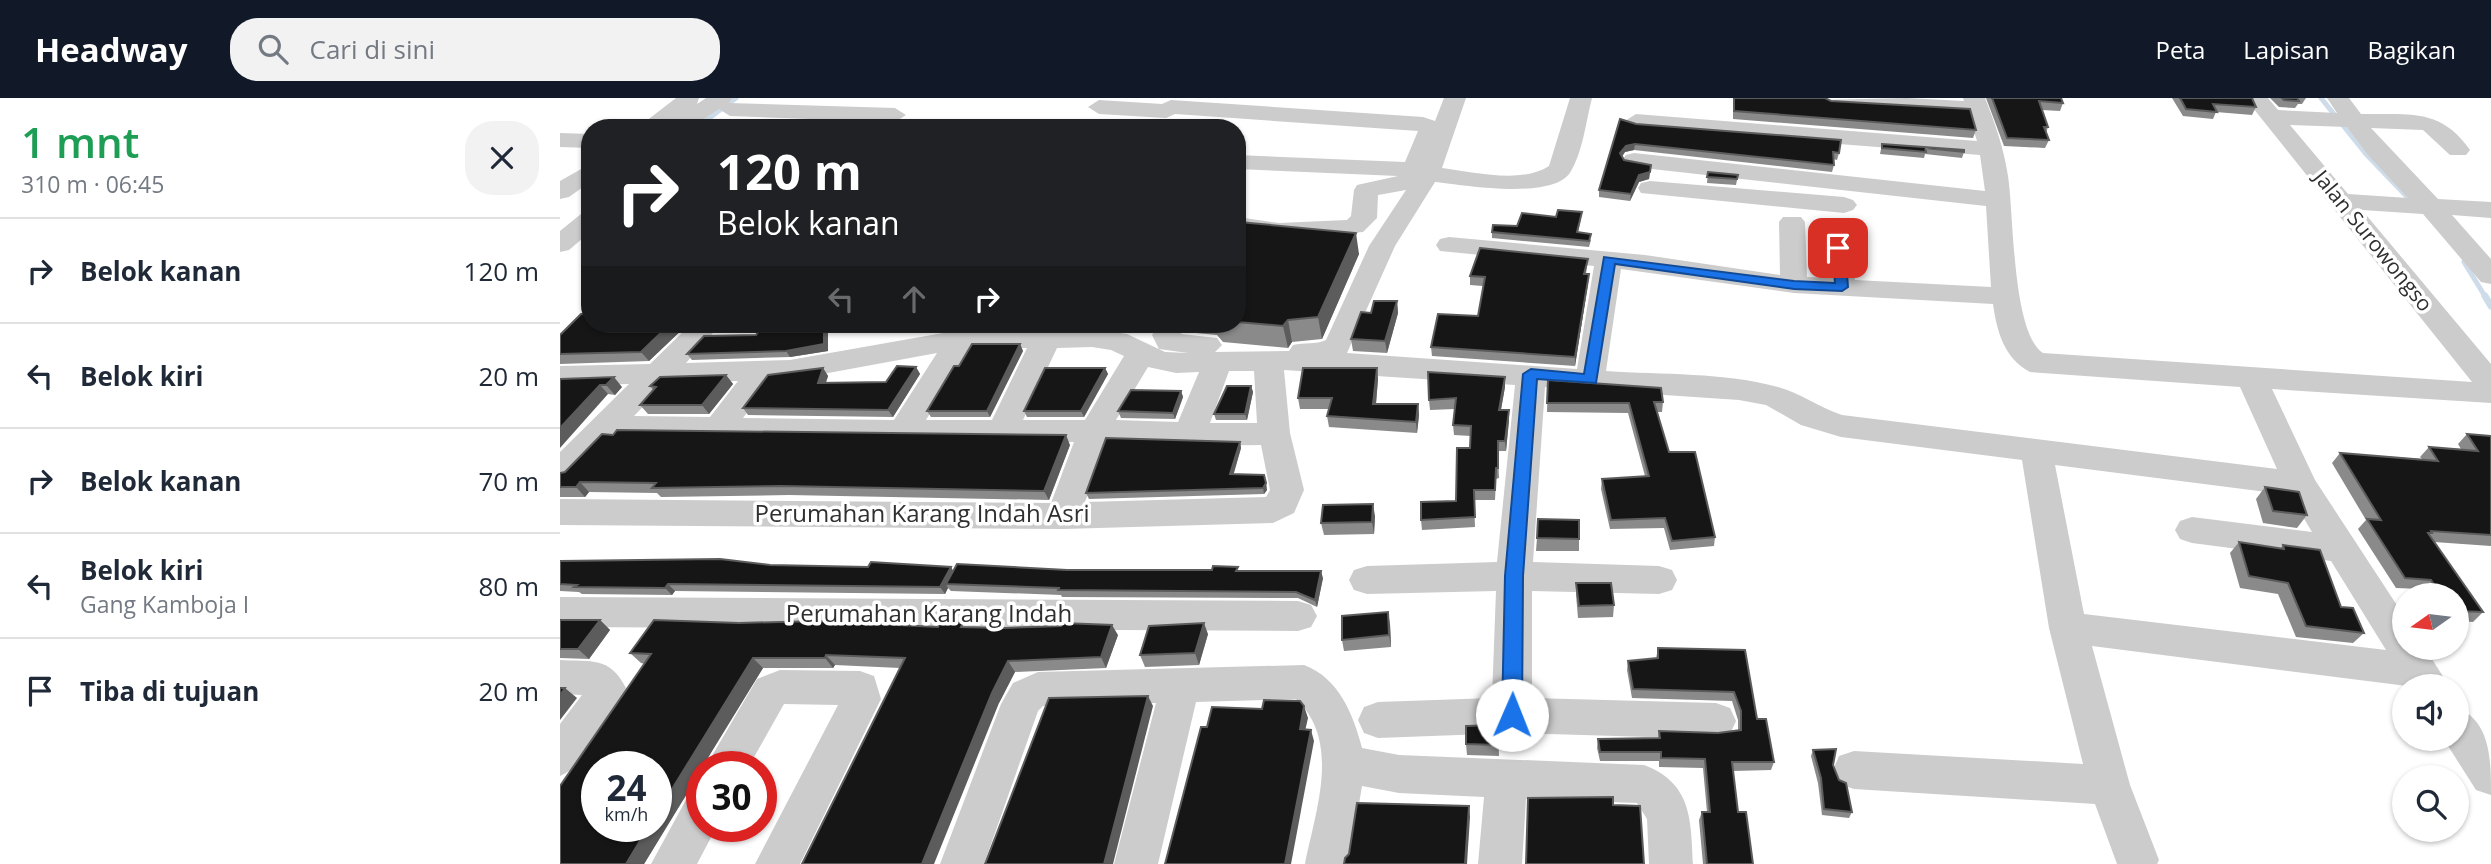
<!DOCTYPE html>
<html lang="id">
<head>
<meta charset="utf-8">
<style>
	:root { --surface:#fff; --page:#f2f2f3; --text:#1f2937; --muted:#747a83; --line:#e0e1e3; --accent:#111827 }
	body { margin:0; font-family:"Open Sans",sans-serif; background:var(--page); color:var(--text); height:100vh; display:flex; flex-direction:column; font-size:26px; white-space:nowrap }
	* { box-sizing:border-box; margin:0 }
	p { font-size:23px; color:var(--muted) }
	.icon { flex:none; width:38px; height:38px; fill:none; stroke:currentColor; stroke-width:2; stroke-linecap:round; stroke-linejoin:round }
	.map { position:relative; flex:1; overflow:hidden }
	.details { display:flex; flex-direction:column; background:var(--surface); width:560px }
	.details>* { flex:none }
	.hud { position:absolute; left:21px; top:21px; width:665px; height:214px; border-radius:28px; box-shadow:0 2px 5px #0004; background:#202124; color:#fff; overflow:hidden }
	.needle { width:46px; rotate:256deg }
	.fabs { position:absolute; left:1832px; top:485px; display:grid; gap:14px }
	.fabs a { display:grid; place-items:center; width:77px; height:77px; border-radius:50%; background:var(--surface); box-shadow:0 2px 5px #0004; font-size:35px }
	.speed { position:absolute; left:21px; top:653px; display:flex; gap:14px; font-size:35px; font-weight:700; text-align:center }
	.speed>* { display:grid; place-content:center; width:91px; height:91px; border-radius:50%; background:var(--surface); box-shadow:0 2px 5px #0004; line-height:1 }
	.speed small { font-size:18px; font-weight:400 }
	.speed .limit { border:10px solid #d22; background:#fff; color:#111 }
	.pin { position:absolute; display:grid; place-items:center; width:60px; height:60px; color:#fff; margin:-30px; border-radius:14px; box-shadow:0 4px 10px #0006 }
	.me { position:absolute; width:77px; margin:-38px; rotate:1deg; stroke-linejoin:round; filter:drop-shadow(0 0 5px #0008) }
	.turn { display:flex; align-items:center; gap:24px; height:147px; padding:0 21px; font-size:32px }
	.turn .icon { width:91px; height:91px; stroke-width:2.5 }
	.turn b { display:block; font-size:49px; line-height:60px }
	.lanes { display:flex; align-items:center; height:66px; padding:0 21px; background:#0003; justify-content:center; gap:35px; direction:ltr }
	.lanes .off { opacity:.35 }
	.round { display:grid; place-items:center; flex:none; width:74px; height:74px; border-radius:28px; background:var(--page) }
	.head { display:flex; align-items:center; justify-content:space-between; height:119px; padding:0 21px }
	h1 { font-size:42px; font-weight:600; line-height:52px; color:#1e9e55 }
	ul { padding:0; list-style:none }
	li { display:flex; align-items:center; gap:21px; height:105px; padding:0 21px; border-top:2px solid var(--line) }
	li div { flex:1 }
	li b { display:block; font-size:26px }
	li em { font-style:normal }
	header { display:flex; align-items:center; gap:42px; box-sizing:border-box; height:98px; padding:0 35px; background:var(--accent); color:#fff }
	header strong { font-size:33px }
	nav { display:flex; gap:38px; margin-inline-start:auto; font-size:24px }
	.search { width:490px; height:63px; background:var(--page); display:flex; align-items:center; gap:18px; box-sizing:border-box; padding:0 24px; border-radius:28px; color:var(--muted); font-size:26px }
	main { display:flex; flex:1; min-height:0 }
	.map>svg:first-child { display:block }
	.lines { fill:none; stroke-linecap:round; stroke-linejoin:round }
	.stream-far1 { stroke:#cddce8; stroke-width:5 }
	.stream { stroke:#cddce8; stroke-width:7 }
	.minor { fill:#ccc; fill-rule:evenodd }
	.wall { fill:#8a8a8a }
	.shaded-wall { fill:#5c5c5c }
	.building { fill:#161616; stroke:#5c5c5c; stroke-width:2 }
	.route { fill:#1a73e8; stroke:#114b97; stroke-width:2 }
	.labels { text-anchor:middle; stroke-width:7; stroke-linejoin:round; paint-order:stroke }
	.far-street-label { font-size:21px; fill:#2f2f2f; stroke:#fff }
	.street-label { font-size:24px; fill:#2f2f2f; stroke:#fff }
</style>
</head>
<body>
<header>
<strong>Headway</strong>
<div class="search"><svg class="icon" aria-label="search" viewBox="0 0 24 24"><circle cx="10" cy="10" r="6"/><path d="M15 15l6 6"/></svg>Cari di sini</div>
<nav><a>Peta</a><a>Lapisan</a><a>Bagikan</a></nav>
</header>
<main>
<section class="details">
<div class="head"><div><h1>1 mnt</h1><p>310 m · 06:45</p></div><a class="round"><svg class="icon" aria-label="close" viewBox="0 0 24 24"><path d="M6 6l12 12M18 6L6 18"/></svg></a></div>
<ul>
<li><svg class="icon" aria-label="right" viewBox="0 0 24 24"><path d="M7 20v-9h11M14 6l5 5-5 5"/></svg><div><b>Belok kanan</b></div><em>120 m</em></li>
<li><svg class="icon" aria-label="left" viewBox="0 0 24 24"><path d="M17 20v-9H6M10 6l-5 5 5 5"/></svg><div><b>Belok kiri</b></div><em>20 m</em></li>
<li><svg class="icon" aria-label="right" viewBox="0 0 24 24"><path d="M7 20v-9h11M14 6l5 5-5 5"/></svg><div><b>Belok kanan</b></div><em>70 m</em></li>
<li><svg class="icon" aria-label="left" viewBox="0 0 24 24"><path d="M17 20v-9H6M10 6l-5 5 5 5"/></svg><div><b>Belok kiri</b><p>Gang Kamboja I</p></div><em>80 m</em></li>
<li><svg class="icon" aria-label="arrive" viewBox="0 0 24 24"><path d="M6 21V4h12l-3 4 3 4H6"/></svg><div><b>Tiba di tujuan</b></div><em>20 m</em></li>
</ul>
</section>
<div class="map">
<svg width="1931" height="766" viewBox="0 0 1931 766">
	<rect width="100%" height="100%" fill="#fff"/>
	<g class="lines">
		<g class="stream-far1">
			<path d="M1761,0L1806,56L1853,105"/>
			<path d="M136,30L176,0"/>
			<path d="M1904,164L1926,200"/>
		</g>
		<path class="stream" d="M1925,198L1931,208"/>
		<g class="minor">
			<path d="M116,0H139L137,6L146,0H172L169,5L335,10L346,17L335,24L170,18L159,11L130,30H77Z"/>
			<path d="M884,0H906L882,70C913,74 962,86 989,68L1010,0H1032C1026,23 1023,53 1011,73C995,103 904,87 875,84L835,148L787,255L1017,271L1034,168L880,153L876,147L880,141L889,139L1085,157L1220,177L1219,124L1223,119H1241L1245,124L1247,179L1268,180L1264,131L1268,126H1286L1290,131L1295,182L1431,189L1426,108L1074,69L1066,67L1062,62L1066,57L1074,55L1425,93L1420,57L1076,30L1065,23L1076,16L1417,43L1409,17L1269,9L1258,2L1347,0L1404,3L1403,0H1425C1435,25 1444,51 1448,78C1454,117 1452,235 1483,255L1912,284L1685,0H1708L1718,12L1777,15L1767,0H1789L1801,16C1848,17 1880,9 1910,52L1906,57H1890L1863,32L1811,30L1878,101L1931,104V120L1892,117L1931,161V186L1921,184L1863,116L1802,112L1931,266V305L1712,291L1755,382L1844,518V550H1865L1889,588H1847L1532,548L1570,687L1599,762L1597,766H1557L1535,706L1294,691L1279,686L1273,672L1279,658L1294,653L1523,666L1489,530L1462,362L1281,339L1241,327L1206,307L1179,302L985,289L973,464L1099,468L1112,472L1117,482L1112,492L1099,496L972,493V600L1156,605L1170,610L1176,623L1170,636L1156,641L952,635L818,640L804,635L798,622L804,609L818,604L932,600L936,493L807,496L794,492L789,482L794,472L807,468L937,464L955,287L724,272L730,335L744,392L734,415L713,425L503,431L0,427V401L491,405L514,344L54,339L12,382L0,386V354L69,286L0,288V268L90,266L131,226H161L126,265L230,262L400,232L532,231L567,236L605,254L628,255L599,251L592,237L599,226H627L621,236L657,240L662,247L655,254L729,253L733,247C744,244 756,247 766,242L809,148L846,92L818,97L817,120L803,134L719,141L677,135V119L719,125L787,122L791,118L794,92L797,87L838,78L677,71V57L845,64L858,33L615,16L606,20L539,16L528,9L539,2L602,6L611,2L863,19L875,23ZM1730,27L1787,29L1808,57L1848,100L1788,96ZM1061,171L1234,195L1433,206C1437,234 1444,260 1470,274L1680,289L1717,371L1282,317C1260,310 1241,295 1218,289C1164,274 1102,277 1046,273ZM532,249L551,252L564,258L525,322H463L497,250ZM409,250H467L432,322H366ZM377,255L334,322L183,320L212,282H230ZM588,269L616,275L639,274L618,324L556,322ZM669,273H694L697,325H650ZM178,283L150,319L74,318L106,285ZM547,344L629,348L701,347L710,392L706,399L525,404ZM1495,367L1730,397L1752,434L1632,419L1620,423L1615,432L1620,441L1632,445L1771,463L1826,552L1524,516Z"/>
			<path d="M0,35L30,36V50L0,49Z"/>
			<path d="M30,66V84L9,99L0,101V83Z"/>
			<path d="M1090,83L1284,99L1293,102L1297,107L1293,112L1284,115L1081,95L1078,90L1081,85Z"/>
			<path d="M30,113V134L9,152L0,154V133L21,116Z"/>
			<path d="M0,499L738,503L751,507L757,518L751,529L738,533L0,529Z"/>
			<path d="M0,562C31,564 50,558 66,590C55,617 27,667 0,678V626L22,597L0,596Z"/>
			<path d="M744,567C779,580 793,616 802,650L839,657L1084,667C1132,685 1131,722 1133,766H1089L1087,721L1077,705L966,701L962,766H918L924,699L839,695L802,688L789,766H745C755,714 782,644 736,601L636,604L598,766H554L596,605L483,608L478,613L424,766H380L441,606L453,585L478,574Z"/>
			<path d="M220,572L300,573L314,578L321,601L240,766H195L278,607L224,606L189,668H146L197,581Z"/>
			<path d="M1897,609C1931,624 1931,662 1931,697L1916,692L1883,640H1897Z"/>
			<path d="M142,694V728H157L137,766H91L127,700Z"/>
		</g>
	</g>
	<g class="wall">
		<path d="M1173,0H1274H1265L1271,3L1416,32L1413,40L1173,21Z"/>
		<path d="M1426,0H1501L1503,5L1500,13L1482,12L1488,29L1486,35L1489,42L1485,50L1444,48Z"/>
		<path d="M1612,0H1692L1696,9L1692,17L1656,14L1653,21L1623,18Z"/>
		<path d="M1710,0H1746L1742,6H1738L1735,10L1719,9Z"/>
		<path d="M1076,26L1279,55L1277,62L1273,61L1274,67L1272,74L1074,52L1065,54L1062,59L1064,62L1091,67L1089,81L1079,84L1070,103L1039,99V92Z"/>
		<path d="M1322,46L1404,54L1402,60L1365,56L1364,60L1320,56Z"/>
		<path d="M1148,74L1178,77L1176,87L1147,85Z"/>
		<path d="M1021,121L1018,134L1031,142L1029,149L932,140V134L957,128Z"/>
		<path d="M677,127L799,156L762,241L732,244L728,250L663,244L657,237L625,234L623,226H677Z"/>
		<path d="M1028,161L1026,176L1028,185L1015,268L872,258L871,249L918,218L923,188L910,187V178Z"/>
		<path d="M837,203L838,215L827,255L793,253L791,241L811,215Z"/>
		<path d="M30,226H128L89,263L0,266V237Z"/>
		<path d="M204,226H265L268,230V253L230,259L132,262L127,256L196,237Z"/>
		<path d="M369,226H499L400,229L373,234Z"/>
		<path d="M559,226H597L593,231L560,229Z"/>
		<path d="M460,246L463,253L430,319H371L367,313L399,268Z"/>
		<path d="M356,269L360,276L333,319L188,317L183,310L263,270L268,278L266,285L326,284Z"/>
		<path d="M545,270L548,276L524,319H467L464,313Z"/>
		<path d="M817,270L818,281L816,306H858L859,317L857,335L769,329L767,318L769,311H740L738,300Z"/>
		<path d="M166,277L173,286L149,316H88L80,307L93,292L90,288Z"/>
		<path d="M945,279V289L941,312L949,322L946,353H938L939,380L936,381L935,402H914L915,429L862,432L861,422L896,403L910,350L911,338L894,337L893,327L895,311L870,312L869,302Z"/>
		<path d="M0,281L62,289L55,297L48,296Z"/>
		<path d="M988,282L1103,304L1102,314H1097L1109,354L1155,439L1154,448L1110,452L1104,430L1050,431L1041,391L1042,381L1085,378L1068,315L987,314Z"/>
		<path d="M691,288L693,294L687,322H656L654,316Z"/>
		<path d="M621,293L623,299L615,321L561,320L558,313Z"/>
		<path d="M1907,336L1931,338V448L1874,444L1923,514L1913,524L1897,523V497H1865L1861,491L1836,490L1798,431L1806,422L1772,365L1780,355L1862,361L1860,359L1869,349L1901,351L1898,346Z"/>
		<path d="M680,344L681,350L673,376L707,392L704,396L529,401L526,395Z"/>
		<path d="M510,347L489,402L229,397L101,399L97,395L29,394L25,399H0V375Z"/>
		<path d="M1705,389L1747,417L1737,430L1703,425L1696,401Z"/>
		<path d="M815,418L814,436L764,437L761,425Z"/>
		<path d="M977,440L1019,441V453H976Z"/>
		<path d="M1679,444L1720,451L1723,447L1804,535L1793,545L1736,539L1718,496L1680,490L1670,455Z"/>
		<path d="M0,463L210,467L393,473L507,472L679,473L763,480L757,509L738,500L502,499L501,497L391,493L388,490L385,496L115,493L112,497L22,496L19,494L0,493Z"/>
		<path d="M1016,485L1054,507L1053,519L1018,520L1016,497Z"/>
		<path d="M0,522H40L50,532L29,561L0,560Z"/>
		<path d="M179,525L406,530L558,537L546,570L455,574L439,605L340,570L275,567L273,570H203L142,668V671L84,766L85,566L81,565L70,555Z"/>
		<path d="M830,526L831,549L784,553L782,542Z"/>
		<path d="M648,536L639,567L585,569L580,557Z"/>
		<path d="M1098,550L1185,552L1197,621L1214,664L1211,672L1173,673L1178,714L1193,766H1143L1139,722L1142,714H1147L1143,670L1099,669V663H1040L1037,650L1038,641L1098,640L1099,633L1158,635L1178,632V622L1172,603L1072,600L1067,572L1068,563L1096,561Z"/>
		<path d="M938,627L939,658L907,657L906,646Z"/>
		<path d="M1253,652L1273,667L1292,714L1289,720L1262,717L1258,685L1251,658Z"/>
	</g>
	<g class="shaded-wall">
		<path d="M1075,46L1074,52L1065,54L1059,62L1060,55L1066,48Z"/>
		<path d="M1090,74L1089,81L1079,84L1070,103L1071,96L1079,77Z"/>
		<path d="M796,135L799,156L762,241L758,219Z"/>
		<path d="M1029,176L1028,185L1015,268V259Z"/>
		<path d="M837,203L838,215L827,255L825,243Z"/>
		<path d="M728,222L732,244L728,250L723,228Z"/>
		<path d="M110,226H128L89,263L81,254Z"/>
		<path d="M264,226H265L268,230V253L230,259L226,253Z"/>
		<path d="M369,226H398L400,229L373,234Z"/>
		<path d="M460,246L463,253L430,319L427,313Z"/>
		<path d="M356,269L360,276L333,319L328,312Z"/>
		<path d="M263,270L268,278L263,292L258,285Z"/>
		<path d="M545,270L548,276L524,319L521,313Z"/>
		<path d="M817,270L818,281L815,317L813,306Z"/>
		<path d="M166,277L173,286L149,316L142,307Z"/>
		<path d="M54,279L62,289L55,297L46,287Z"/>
		<path d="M945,279V289L939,322V312Z"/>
		<path d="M40,287L48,296L0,350V330Z"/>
		<path d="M691,288L693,294L687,322L685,316Z"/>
		<path d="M621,293L623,299L615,321L613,315Z"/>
		<path d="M858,306L859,317L857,335L856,324Z"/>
		<path d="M949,312V322L946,353L945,343Z"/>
		<path d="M506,337L510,347L489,402L484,393Z"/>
		<path d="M680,344L681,350L672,382L670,376Z"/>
		<path d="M706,383L707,392L704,396L703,390Z"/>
		<path d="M20,384L29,394L25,399L16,389Z"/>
		<path d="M813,406L815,418L814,436L812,424Z"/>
		<path d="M391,469L395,476L386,486L388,490L385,496L380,489Z"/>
		<path d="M761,473L763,480L757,509L755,502Z"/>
		<path d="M108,486L115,493L112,497L105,490Z"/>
		<path d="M828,514L830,526L831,549L829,537Z"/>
		<path d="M40,522L50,532L29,561L18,551Z"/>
		<path d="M644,525L648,536L639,567L635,555Z"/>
		<path d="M552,527L558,537L546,570L541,559Z"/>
		<path d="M266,557L275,567L273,570L265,560Z"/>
		<path d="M193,560L203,570L143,668H142V671L84,766H66L89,728H96V717Z"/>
		<path d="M448,563L455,574L439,605L374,766H362L432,595Z"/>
		<path d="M5,590L17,600L0,622V598Z"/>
		<path d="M588,598L593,608L553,766H544Z"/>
		<path d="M744,608L748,620L743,642L740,631Z"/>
		<path d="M751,632L754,643L731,766H725Z"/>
		<path d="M909,708L910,719L907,766H905Z"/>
	</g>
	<g class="building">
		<path d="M1174,0H1265L1271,3L1410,11L1416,32L1174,13Z"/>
		<path d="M1432,0H1501L1503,5L1479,3L1488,29H1484L1489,42L1447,40Z"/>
		<path d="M1620,0H1692L1696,9L1653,6L1657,14L1626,11Z"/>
		<path d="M1722,0H1737L1739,3L1724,2Z"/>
		<path d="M1060,21L1076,26L1281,42L1279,55L1273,54L1274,67L1075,46L1066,48L1060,55L1064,62L1091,67L1090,74L1079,77L1071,96L1039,92Z"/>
		<path d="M1322,46L1404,52V54L1365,50L1366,54L1322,50Z"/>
		<path d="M1148,74L1178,77L1177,81L1147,79Z"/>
		<path d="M998,112L1022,114L1017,134L1031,136L1029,143L932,134L933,127L957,128L962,115L996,119Z"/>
		<path d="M679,124L796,135L758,219L728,222L723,228L677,224V127Z"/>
		<path d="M920,150L1028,161L1024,176H1029L1015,259L871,249L878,216L918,218L925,179L910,178Z"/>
		<path d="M814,203H837L825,243L791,241L801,214L811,215Z"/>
		<path d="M21,216H30V226H110L81,254L0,256V237Z"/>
		<path d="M204,226H264V246L226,253L127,256L144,238L196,237Z"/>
		<path d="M412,246H460L427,313H367L394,268H399Z"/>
		<path d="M337,268L356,269L328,312L183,310L208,277L263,270L258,285L326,284Z"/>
		<path d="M485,270H545L521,313H464Z"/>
		<path d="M743,270H817L813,306H858L856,324L767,318L772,300H738Z"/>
		<path d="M868,274L945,279L939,312H949L945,343H938V370H936L935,392H914L915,419L861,422V404L896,403L897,350H910L911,328L893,327L896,300L869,302Z"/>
		<path d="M166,277L142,307H80L96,289L90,288L100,279Z"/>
		<path d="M54,279L46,287H40L0,330V281Z"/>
		<path d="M988,282L1101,290L1103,304H1094L1109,354H1135L1155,439L1112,443L1105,420L1051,422L1042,381L1089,378L1069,305H987Z"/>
		<path d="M667,288H691L685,316H654Z"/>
		<path d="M571,292L621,293L613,315L558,313Z"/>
		<path d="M57,332L506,337L484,393L221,388L92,390L96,385L20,384L16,389H0V375L5,374L42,336L53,337Z"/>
		<path d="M1907,336L1931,338V437L1871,433L1872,435H1868L1923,514L1897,513V497H1881L1871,482L1845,480L1807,421L1821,422L1780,355L1878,363L1869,349L1918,353Z"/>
		<path d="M546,340L680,344L670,376L704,377L706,385L703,390L526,395Z"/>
		<path d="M1705,389L1739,394L1747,417L1713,413Z"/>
		<path d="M813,406L812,424L761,425L763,407Z"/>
		<path d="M978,421L1019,422V441L977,440Z"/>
		<path d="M1679,444L1724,451L1723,447L1760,452L1781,509L1793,510L1804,535L1746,528L1728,485L1689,478Z"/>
		<path d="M160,461L210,467L308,469L311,464L391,469L380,489L108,486L105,490L14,489L17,487L0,486V463Z"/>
		<path d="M397,466L507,472H652L653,468L678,469L676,473H761L755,502L736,494L498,492L499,490L386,486Z"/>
		<path d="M1016,485H1051L1054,507L1019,508Z"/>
		<path d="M828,514L829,537L782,542V518Z"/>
		<path d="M0,522H40L18,551H0Z"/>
		<path d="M94,522L179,525L258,523L378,529L380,524L403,525L401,529L445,530L501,528L503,525L552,527L541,559L448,563L432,595L362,766H242L345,560L266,557L265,560H193L96,717V668H37V728H89L66,766H0V688L91,556L70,555Z"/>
		<path d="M644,525L635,555L580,557L589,528Z"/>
		<path d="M1098,550L1185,552L1197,621H1206L1214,664H1172L1178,714H1186L1193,766H1147L1142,714H1150L1145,661L1101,660V654H1040L1038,641L1100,640L1099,633L1158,635L1181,632V613L1174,594L1073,591L1068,563L1098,560Z"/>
		<path d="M0,590H5L0,598Z"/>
		<path d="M588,598L544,766H425L489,600Z"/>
		<path d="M704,602L740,603L744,608L740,631L751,632L725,766H605L641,629H647L652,609L702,611Z"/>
		<path d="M938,627L939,647L906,646V628Z"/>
		<path d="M1276,651L1273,667L1279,682L1286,685L1292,714L1264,711L1261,680L1253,652Z"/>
		<path d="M1053,699V707L1080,708L1084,766H966L968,700Z"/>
		<path d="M797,705L909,708L905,766H784L785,760L789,756Z"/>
	</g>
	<path class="route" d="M1278,146L1285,150L1288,189L1282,193L1234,191L1055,166L1036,285L977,281L963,478L962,617L959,623L952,626L945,623L942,617L945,478L963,276L971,271L1024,276L1044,159L1234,183L1275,185L1272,150Z"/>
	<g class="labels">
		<g class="far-street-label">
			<text transform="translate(1813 143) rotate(51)" y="7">Jalan Surowongso</text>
		</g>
		<g class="street-label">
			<text x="362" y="424">Perumahan Karang Indah Asri</text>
			<text x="369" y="524">Perumahan Karang Indah</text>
		</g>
	</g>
</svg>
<div class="fabs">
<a><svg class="needle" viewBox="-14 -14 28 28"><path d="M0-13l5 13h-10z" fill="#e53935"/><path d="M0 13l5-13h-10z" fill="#747a83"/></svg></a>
<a><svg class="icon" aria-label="sound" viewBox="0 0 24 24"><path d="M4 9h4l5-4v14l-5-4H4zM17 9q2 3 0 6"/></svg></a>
<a><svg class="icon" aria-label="search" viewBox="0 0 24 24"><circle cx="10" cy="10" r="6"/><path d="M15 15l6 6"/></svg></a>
</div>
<div class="speed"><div>24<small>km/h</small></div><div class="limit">30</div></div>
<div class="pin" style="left:1278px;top:150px;background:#d93025"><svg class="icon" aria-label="arrive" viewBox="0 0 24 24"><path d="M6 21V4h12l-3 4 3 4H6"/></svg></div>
<svg class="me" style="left:952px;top:617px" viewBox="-20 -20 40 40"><circle r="19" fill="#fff"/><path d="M0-13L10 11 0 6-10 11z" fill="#1a73e8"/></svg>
<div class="hud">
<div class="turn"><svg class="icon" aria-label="right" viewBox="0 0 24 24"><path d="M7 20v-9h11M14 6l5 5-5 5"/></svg><div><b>120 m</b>Belok kanan</div></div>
<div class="lanes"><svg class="icon off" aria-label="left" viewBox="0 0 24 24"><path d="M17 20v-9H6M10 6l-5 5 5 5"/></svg><svg class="icon off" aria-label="ahead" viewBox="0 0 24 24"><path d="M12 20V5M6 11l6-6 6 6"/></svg><svg class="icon" aria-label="right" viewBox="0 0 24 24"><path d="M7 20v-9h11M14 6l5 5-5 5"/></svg></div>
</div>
</div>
</main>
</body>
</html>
